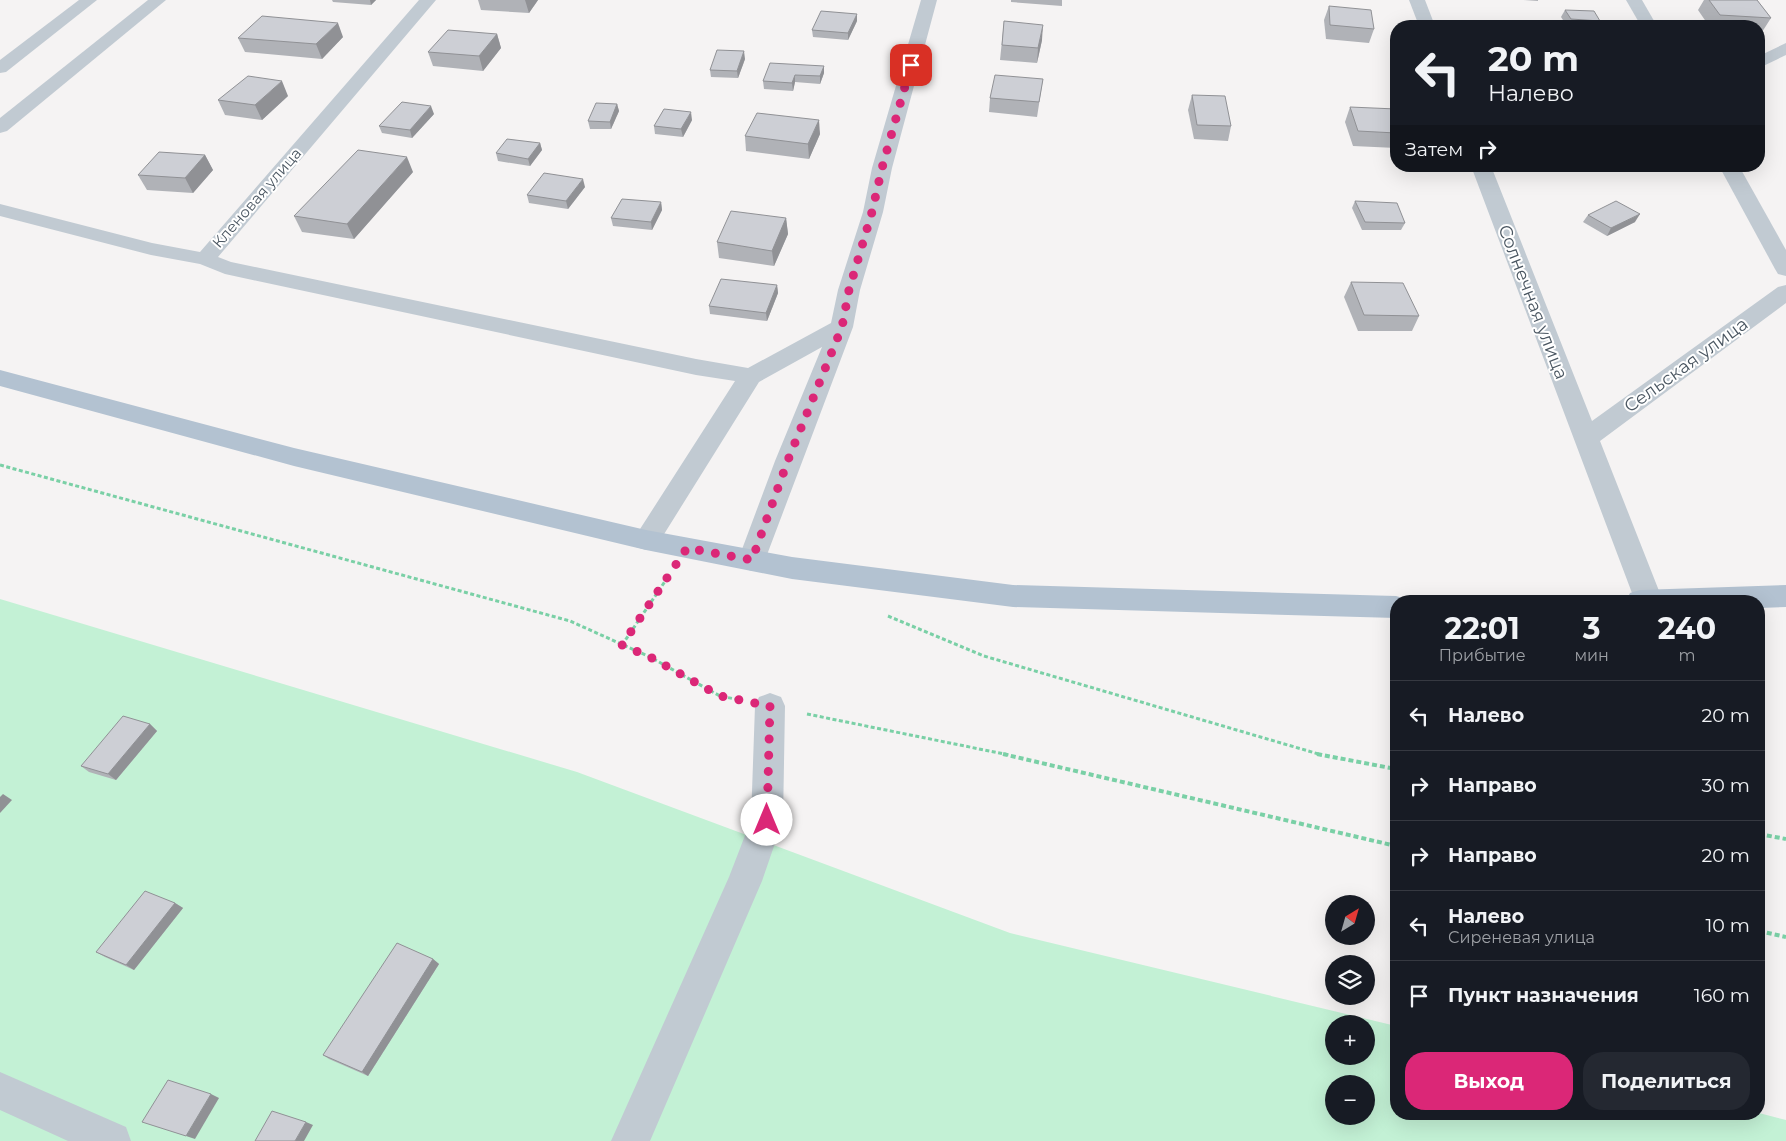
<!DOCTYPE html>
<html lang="ru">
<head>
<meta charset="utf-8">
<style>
	:root { --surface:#171b24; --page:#242831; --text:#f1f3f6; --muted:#9ea1a6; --line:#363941; --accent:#db2777 }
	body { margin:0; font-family:Montserrat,sans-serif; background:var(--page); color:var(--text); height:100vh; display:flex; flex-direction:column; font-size:19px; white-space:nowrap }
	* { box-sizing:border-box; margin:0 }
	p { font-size:16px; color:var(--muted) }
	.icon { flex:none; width:28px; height:28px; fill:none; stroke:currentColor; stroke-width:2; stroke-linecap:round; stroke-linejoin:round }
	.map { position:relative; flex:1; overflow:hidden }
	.sheet { position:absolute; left:1390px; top:595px; width:375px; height:525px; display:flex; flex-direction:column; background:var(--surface); border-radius:20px; box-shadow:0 5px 20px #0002 }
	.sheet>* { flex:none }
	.hud { position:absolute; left:1390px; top:20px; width:375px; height:152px; border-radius:20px; box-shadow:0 5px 20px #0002; background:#171b24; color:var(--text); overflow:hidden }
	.needle { width:32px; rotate:37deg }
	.tools { position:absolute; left:1325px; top:895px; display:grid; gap:10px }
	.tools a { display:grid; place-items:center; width:50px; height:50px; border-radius:50%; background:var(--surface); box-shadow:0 5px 20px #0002; font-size:25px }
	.pin { position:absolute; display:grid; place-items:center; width:42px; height:42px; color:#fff; margin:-21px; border-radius:10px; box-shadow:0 2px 8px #0006 }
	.me { position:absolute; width:55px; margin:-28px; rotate:0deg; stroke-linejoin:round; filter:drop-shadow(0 0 4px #0008) }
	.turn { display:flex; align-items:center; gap:18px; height:105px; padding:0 15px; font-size:22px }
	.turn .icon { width:65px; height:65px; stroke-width:2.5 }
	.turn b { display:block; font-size:35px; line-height:42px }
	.then { display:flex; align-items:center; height:48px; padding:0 15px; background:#0003; gap:10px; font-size:19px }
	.eta { display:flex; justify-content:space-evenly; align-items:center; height:85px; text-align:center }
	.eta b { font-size:30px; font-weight:700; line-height:35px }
	.cta { display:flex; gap:10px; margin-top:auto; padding:10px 15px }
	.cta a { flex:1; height:58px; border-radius:20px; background:var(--accent); color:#fff; font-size:20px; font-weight:700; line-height:58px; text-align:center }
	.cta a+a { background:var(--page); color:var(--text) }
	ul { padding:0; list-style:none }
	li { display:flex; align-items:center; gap:15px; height:70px; padding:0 15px; border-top:1px solid var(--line) }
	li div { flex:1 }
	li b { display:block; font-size:19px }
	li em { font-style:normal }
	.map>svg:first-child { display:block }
	.green { fill:#c3f1d5; fill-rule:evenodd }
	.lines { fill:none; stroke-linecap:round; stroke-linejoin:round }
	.path-far1 { stroke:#7ad0a6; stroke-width:3; stroke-dasharray:4 2.5; stroke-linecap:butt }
	.path { stroke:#7ad0a6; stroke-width:4; stroke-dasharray:5 3; stroke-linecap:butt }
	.minor { fill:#c1cad2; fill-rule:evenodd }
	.major { fill:#b3c2d1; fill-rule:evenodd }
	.wall { fill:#b0b2b7 }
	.shaded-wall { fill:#909195 }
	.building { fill:#cdcfd5; stroke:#909195 }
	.route { stroke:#db2777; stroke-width:9; stroke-dasharray:0 16.2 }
	.labels { text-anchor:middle; stroke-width:4; stroke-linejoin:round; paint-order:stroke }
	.far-street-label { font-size:15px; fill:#4a5661; stroke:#fff }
	.street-label { font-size:18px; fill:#4a5661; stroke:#fff }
</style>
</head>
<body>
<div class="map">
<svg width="1786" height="1141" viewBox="0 0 1786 1141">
	<rect width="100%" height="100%" fill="#f5f3f3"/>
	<path class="green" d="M0,599L577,772L1010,933L1396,1026V1114L1759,1113L1786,1120V1141H0ZM1334,1024H1366V1056H1334ZM1334,1084H1366V1116H1334Z"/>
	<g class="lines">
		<g class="path-far1">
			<path d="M0,465L570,621L650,657L720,696L735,699"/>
			<path d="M888,616L984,656L1322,755"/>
			<path d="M622,645L668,577"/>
			<path d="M807,714L1009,755"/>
		</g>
		<g class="path">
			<path d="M1003,754L1396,846"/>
			<path d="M1317,754L1396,769"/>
			<path d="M1759,834L1786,839"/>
			<path d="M1759,931L1786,937"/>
		</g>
		<g class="minor">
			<path d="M79,0H97L6,72L0,73V60Z"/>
			<path d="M148,0H166L7,131L0,133V118Z"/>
			<path d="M419,0H436L218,257L231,262L696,359L748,368L831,323L838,290L863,212L872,168L921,0H937L892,168L883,212L860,290L853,327L762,568L752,571L742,568L738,560L775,461L822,347L759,382L656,547L646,550L636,547L633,540L735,381L696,375L225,274L200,264L151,255L0,216V204L152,243L200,252Z"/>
			<path d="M1409,0H1425L1435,26H1419Z"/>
			<path d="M1626,0H1642L1657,26H1641Z"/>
			<path d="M1786,43V55L1759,68V56Z"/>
			<path d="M1471,166H1491L1592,421L1778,287L1786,285V303L1600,441L1663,601H1635Z"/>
			<path d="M1719,166H1739L1786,250V276L1778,274L1775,269Z"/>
			<path d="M770,693L781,697L785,706L783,820L762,881L650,1141H611L729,877L751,820L755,706L759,697Z"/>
			<path d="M0,1072L126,1127L131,1141H68L0,1110Z"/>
		</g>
		<g class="major">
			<path d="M0,370L294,448L646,530L792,557L1013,585L1396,596L1406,599L1407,601H1396V618L1013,607L792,579L646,550L294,466L0,386Z"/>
			<path d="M1786,585V607L1759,608V601H1626L1630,593L1640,590Z"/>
		</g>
	</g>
	<g class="wall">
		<path d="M332,0H376L371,5L333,2Z"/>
		<path d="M478,0H538L529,13L481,10Z"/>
		<path d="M1011,0H1062V6L1011,2Z"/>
		<path d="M1524,0H1538V1Z"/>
		<path d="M1704,0H1757L1771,18L1762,32H1759V26H1709L1698,10Z"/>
		<path d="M1329,6L1374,29L1369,43L1326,39L1324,20Z"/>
		<path d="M1565,10L1600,21L1597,26H1567L1561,17Z"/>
		<path d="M857,21L848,40L813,37L812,30Z"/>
		<path d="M1004,21L1042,40L1037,63L1000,60Z"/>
		<path d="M497,34L501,48L483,71L433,66L428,52Z"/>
		<path d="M343,37L322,59L245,52L238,38Z"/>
		<path d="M745,59L738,78L711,77L710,70Z"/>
		<path d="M824,66V73L820,84L795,82L793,91L764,89L763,81Z"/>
		<path d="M1043,79L1037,117L989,112L990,98Z"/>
		<path d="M1192,95L1231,126L1228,141L1194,139L1188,110Z"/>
		<path d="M288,96L262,120L225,115L218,100Z"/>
		<path d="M617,104L619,111L611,129H590L588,121Z"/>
		<path d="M1350,107L1396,133V148L1353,146L1345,122Z"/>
		<path d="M434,114L412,138L382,133L379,126Z"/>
		<path d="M692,120L683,137L655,134L654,126Z"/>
		<path d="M820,134L809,159L746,151L745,136Z"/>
		<path d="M540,143L542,150L530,166L498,161L496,153Z"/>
		<path d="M205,155L213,170L193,193L147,190L138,175Z"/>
		<path d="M413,172L354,239L302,232L294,216Z"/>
		<path d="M585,187L568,209L529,203L527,195Z"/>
		<path d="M1355,201L1405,223L1401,230H1362L1352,208Z"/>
		<path d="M661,202L662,210L652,230L613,226L611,218Z"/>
		<path d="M1588,215L1635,222L1607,236L1583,222Z"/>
		<path d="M786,218L788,234L774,266L719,258L717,242Z"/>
		<path d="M1351,282L1419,316L1412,331H1358L1344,297Z"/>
		<path d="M777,285L778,293L767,321L710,314L709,306Z"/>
		<path d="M150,724L157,731L116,780L89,772L81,766Z"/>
		<path d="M175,903L183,908L134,970L105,957L96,952Z"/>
		<path d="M433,959L439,964L368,1076L329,1059L323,1055Z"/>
	</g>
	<g class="shaded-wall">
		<path d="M370,0H376L371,5Z"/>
		<path d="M525,0H538L529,13Z"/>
		<path d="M857,14V21L848,40V33Z"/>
		<path d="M338,23L343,37L322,59L316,44Z"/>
		<path d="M1043,25L1042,40L1037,63L1038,48Z"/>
		<path d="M497,34L501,48L483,71L479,56Z"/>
		<path d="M744,51L745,59L738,78L737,71Z"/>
		<path d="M824,66V73L820,84V76Z"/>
		<path d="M795,75V82L793,91L792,83Z"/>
		<path d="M282,81L288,96L262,120L255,105Z"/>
		<path d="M617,104L619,111L611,129L610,122Z"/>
		<path d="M431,106L434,114L412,138L410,130Z"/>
		<path d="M691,112L692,120L683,137L681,129Z"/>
		<path d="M819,120L820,134L809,159L808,144Z"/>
		<path d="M540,143L542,150L530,166L528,159Z"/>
		<path d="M205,155L213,170L193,193L185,178Z"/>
		<path d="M407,157L413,172L354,239L347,224Z"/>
		<path d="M583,179L585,187L568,209L566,201Z"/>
		<path d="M661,202L662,210L652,230L651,222Z"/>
		<path d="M1640,214L1635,222L1607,236L1611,228Z"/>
		<path d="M786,218L788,234L774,266L772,251Z"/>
		<path d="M777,285L778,293L767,321L766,313Z"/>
		<path d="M150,724L157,731L116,780L108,774Z"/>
		<path d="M3,794L12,800L0,813V797Z"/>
		<path d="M175,903L183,908L134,970L126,965Z"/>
		<path d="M433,959L439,964L368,1076L362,1072Z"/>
		<path d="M211,1094L219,1098L195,1139L186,1136Z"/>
		<path d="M306,1122L313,1125L304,1141H295Z"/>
	</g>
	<g class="building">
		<path d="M1709,0H1757L1771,18L1720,15Z"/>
		<path d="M1329,6L1371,10L1374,29L1330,25Z"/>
		<path d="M1565,10L1594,11L1600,21L1571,19Z"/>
		<path d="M821,11L857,14L848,33L812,30Z"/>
		<path d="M262,16L338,23L316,44L238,38Z"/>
		<path d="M1004,21L1043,25L1038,48L1002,45Z"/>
		<path d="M448,30L497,34L479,56L428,52Z"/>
		<path d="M717,50L744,51L737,71L710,70Z"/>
		<path d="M770,63L824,66L820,76L795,75L792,83L763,81Z"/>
		<path d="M995,75L1043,79L1039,102L990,98Z"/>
		<path d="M248,76L282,81L255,105L218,100Z"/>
		<path d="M1192,95L1225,96L1231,126L1197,125Z"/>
		<path d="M402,102L431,106L410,130L379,126Z"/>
		<path d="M596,103L617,104L610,122L588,121Z"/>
		<path d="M1350,107L1396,109V133L1358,131Z"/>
		<path d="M664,109L691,112L681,129L654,126Z"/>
		<path d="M757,113L819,120L808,144L745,136Z"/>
		<path d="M507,139L540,143L528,159L496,153Z"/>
		<path d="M358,150L407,157L347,224L294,216Z"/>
		<path d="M159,152L205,155L185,178L138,175Z"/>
		<path d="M544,173L583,179L566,201L527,195Z"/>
		<path d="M622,199L661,202L651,222L611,218Z"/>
		<path d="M1355,201L1397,203L1405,223L1365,222Z"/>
		<path d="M1616,201L1640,214L1611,228L1588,215Z"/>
		<path d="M731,211L786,218L772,251L717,242Z"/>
		<path d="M721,279L777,285L766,313L709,306Z"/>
		<path d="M1351,282L1403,283L1419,316L1364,315Z"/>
		<path d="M123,716L150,724L108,774L81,766Z"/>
		<path d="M145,891L175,903L126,965L96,952Z"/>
		<path d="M397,943L433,959L362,1072L323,1055Z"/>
		<path d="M168,1080L211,1094L186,1136L142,1122Z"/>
		<path d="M272,1111L306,1122L295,1141H255Z"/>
	</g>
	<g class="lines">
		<path class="route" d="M767,820L770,706L720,696L650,657L622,645L687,548L752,560L788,460L842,327L849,290L872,212L882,168L911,65"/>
	</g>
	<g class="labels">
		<g class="far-street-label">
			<text transform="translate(257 198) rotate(-49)" y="5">Кленовая улица</text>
		</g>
		<g class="street-label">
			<text transform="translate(1533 302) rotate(69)" y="6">Солнечная улица</text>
			<text transform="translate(1686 365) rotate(-36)" y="6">Сельская улица</text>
		</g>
	</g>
</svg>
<div class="tools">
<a><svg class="needle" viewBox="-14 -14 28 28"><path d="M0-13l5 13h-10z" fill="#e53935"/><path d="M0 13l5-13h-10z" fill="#9ea1a6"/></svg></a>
<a><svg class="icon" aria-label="layers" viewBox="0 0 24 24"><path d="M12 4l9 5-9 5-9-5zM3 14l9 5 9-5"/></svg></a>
<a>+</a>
<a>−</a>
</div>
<div class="pin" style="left:911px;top:65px;background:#d93025"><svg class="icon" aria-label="arrive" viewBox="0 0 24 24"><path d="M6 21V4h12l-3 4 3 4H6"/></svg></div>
<svg class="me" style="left:767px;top:820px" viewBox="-20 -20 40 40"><circle r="19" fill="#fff"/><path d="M0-13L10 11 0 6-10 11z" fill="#db2777"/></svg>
<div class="hud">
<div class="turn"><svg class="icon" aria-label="left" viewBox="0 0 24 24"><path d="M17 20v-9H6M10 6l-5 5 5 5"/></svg><div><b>20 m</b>Налево</div></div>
<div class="then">Затем<svg class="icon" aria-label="right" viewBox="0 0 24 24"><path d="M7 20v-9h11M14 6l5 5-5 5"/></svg></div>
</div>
<section class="sheet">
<div class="eta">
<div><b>22:01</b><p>Прибытие</p></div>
<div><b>3</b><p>мин</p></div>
<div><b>240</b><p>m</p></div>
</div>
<ul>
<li><svg class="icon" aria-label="left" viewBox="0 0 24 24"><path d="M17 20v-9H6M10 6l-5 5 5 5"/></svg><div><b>Налево</b></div><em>20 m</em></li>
<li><svg class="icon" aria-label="right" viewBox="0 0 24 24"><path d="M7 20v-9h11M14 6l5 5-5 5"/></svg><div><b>Направо</b></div><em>30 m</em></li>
<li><svg class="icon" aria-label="right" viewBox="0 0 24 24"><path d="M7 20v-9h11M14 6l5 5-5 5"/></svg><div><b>Направо</b></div><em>20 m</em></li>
<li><svg class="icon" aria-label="left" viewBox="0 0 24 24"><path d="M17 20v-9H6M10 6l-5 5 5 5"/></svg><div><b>Налево</b><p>Сиреневая улица</p></div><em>10 m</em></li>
<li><svg class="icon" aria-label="arrive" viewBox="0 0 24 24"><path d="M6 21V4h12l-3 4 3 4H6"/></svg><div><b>Пункт назначения</b></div><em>160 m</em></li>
</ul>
<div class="cta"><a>Выход</a><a>Поделиться</a></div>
</section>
</div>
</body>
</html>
